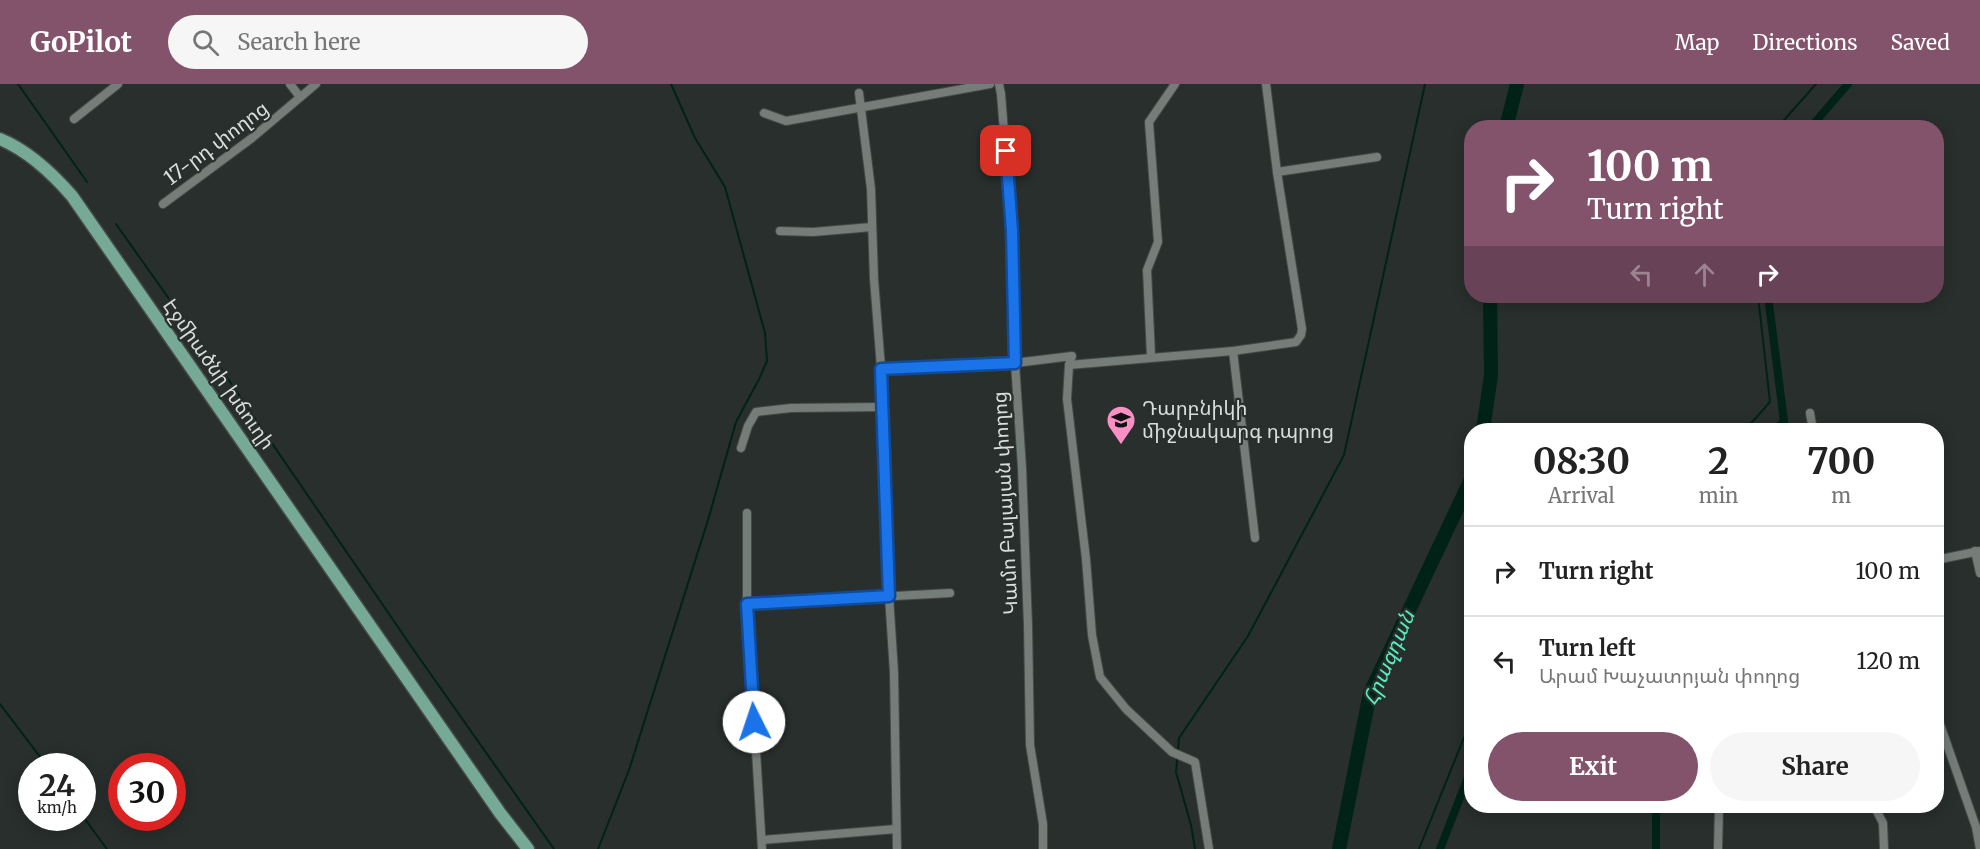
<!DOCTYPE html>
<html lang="en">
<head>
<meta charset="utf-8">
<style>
	:root { --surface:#fff; --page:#f6f6f6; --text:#222; --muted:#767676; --line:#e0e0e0; --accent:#83536c }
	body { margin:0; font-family:Merriweather,"Noto Sans Armenian",serif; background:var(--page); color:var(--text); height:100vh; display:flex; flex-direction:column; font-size:22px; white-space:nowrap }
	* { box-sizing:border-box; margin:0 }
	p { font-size:20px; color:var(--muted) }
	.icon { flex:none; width:33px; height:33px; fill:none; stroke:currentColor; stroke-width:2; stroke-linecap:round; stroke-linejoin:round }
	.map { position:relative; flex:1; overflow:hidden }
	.side { position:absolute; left:1464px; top:339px; width:480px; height:390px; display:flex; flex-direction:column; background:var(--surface); border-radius:24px; box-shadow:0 3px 15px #0003 }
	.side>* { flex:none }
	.hud { position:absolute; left:1464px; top:36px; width:480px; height:183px; border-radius:24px; box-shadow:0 3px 15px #0003; background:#83536c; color:#fff; overflow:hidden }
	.speed { position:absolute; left:18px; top:669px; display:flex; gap:12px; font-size:30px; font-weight:700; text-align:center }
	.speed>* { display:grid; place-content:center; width:78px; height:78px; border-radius:50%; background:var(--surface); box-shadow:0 3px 15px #0003; line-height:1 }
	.speed small { font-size:15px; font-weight:400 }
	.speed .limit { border:9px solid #d22; background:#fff; color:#111 }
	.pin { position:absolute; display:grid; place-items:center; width:51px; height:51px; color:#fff; margin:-26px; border-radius:12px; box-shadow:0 3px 9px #0006 }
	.me { position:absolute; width:66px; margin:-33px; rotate:356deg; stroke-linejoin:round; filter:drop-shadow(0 0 4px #0008) }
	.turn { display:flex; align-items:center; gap:21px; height:126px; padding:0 24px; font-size:27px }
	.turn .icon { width:78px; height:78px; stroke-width:2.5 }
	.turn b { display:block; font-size:42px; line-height:51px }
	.lanes { display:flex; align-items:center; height:57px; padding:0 24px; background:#0003; justify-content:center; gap:30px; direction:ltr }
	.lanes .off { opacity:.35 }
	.eta { display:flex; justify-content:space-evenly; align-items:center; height:102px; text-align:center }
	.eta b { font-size:36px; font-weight:700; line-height:42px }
	.action { display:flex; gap:12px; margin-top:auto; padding:12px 24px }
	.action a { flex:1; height:69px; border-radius:36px; background:var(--accent); color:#fff; font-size:24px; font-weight:700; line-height:69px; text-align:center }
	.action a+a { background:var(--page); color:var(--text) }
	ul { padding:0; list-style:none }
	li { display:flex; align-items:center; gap:18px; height:90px; padding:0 24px; border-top:2px solid var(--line) }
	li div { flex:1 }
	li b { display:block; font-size:22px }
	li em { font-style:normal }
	header { display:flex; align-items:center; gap:36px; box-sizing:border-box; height:84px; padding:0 30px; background:var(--accent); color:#fff }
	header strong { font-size:28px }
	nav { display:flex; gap:33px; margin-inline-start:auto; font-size:21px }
	.search { width:420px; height:54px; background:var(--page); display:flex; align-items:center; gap:15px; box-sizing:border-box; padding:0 21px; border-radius:33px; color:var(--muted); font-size:22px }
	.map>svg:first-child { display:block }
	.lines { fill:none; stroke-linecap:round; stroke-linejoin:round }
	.stream { stroke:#002217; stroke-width:2 }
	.canal { stroke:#002217; stroke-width:8 }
	.river { stroke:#002217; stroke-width:14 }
	.street-casing { stroke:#454a48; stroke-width:10 }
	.primary-casing { stroke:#454a48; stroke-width:15 }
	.street { stroke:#757d79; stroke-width:8 }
	.primary { stroke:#76a996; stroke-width:12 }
	.route-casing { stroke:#114b97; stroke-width:15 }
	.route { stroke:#1a73e8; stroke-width:10 }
	.labels { text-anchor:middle; stroke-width:4.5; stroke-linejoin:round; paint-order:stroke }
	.street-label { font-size:20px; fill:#d9dddb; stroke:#282f2c }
	.poi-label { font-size:20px; fill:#d9dddb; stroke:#282f2c; text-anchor:start }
	.water-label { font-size:21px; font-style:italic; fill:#57edbf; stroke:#282f2c }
</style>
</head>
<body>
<header>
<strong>GoPilot</strong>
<div class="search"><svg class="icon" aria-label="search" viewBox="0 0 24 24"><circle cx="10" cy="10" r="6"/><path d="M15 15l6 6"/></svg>Search here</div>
<nav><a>Map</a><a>Directions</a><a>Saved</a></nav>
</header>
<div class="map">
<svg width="1980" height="765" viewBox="0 0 1980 765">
	<rect width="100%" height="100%" fill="#282f2c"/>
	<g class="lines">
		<g class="stream">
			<path d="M18,0L87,98"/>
			<path d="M1777,44L1816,0"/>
			<path d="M116,140L201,260"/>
			<path d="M215,276L413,565L554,765"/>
			<path d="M1745,346L1770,318L1758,212"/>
			<path d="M0,620L47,682"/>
			<path d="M82,731L107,765"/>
			<path d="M598,765L629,686L708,436L736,338L759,295L767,277L765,249L725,103L695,54L671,0"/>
			<path d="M1195,765L1191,741L1176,688L1179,654L1248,552L1344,371L1425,0"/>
			<path d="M1419,765L1467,646L1472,605"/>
		</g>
		<g class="canal">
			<path d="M1810,44L1848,0"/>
			<path d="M1768,212L1784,337L1776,346"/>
			<path d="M1656,722V765"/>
			<path d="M1440,765L1472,683"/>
		</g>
		<g class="river">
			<path d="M1506,44L1517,0"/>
			<path d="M1483,346L1491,291L1490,212"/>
			<path d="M1339,765L1370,609L1472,393"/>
		</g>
		<g class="street-casing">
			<g id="street">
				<path d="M290,0L300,13"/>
				<path d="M999,0L1001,10L1012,147L1015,279L1022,384L1028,541L1030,661L1043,740V765"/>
				<path d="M859,9L871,105L874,195L881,284L889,512L894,588L897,765"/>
				<path d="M764,29L786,37L990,0"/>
				<path d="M74,35L118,0"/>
				<path d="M1277,88L1377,73"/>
				<path d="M163,120L252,54L316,0"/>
				<path d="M780,147L813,148L872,143"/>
				<path d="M1233,267L1255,454"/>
				<path d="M1151,272L1147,186L1158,158L1149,38L1175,0"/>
				<path d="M881,284L1015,279L1072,272L1069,281"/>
				<path d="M1810,329L1813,346"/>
				<path d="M741,364L748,342L756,328L791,324L882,323"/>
				<path d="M747,429V520L762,765"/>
				<path d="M1975,467L1980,489"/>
				<path d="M1936,476L1980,467"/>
				<path d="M747,520L950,509"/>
				<path d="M1936,629L1976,743L1980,765"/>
				<path d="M1874,722L1883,739L1884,765"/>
				<path d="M762,756L896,745"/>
				<path d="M1209,765L1195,678L1172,668L1126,625L1100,593L1092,551L1086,475L1067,315L1069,281L1233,267L1296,258L1301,251L1302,245L1277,88L1266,0"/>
				<path d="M1718,765L1719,722"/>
			</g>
		</g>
		<g class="primary-casing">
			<path id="primary" d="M0,55C29,67 52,89 72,112L500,729L528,765"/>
		</g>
		<use href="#street" class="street"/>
		<use href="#primary" class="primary"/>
	</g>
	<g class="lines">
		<g class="route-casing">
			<path id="route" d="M754,638L747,520L889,512L881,285L1015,279L1012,147L1006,67"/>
		</g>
		<use href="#route" class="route"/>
	</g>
	<defs>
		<g id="school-pin" transform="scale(1.5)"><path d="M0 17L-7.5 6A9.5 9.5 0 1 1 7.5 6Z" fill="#fa8fc6" stroke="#282f2c"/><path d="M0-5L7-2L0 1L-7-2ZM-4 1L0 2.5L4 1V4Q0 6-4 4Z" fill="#111"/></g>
	</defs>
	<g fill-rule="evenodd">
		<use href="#school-pin" x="1121" y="336"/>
	</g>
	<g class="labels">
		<g class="street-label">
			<text transform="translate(216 59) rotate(-37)" y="7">17-րդ փողոց</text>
			<text transform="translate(219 290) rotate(55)" y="7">Էջմիածնի խճուղի</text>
			<text transform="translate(1005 419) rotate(-93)" y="7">Կամո Բալայան փողոց</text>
		</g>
		<g class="poi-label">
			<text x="1142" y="331">Դարբնիկի<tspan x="1142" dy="23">միջնակարգ դպրոց</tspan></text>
		</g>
		<g class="water-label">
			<text transform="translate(1389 574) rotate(-67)" y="7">Հրազդան</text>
		</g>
	</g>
</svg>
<div class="speed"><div>24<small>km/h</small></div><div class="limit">30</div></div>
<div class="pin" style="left:1006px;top:67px;background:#d93025"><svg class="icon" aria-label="arrive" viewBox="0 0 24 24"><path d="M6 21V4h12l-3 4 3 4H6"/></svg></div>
<svg class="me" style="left:754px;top:638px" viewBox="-20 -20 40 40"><circle r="19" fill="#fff"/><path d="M0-13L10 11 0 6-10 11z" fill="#1a73e8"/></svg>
<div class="hud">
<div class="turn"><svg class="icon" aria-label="right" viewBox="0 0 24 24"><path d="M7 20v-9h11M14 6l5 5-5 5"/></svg><div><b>100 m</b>Turn right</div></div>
<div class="lanes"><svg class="icon off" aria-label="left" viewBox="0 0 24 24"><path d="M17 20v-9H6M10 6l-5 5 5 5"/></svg><svg class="icon off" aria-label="ahead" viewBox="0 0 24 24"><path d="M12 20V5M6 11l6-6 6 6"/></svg><svg class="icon" aria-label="right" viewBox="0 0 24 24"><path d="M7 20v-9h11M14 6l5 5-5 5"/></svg></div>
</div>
<section class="side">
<div class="eta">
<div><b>08:30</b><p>Arrival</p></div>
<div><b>2</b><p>min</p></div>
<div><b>700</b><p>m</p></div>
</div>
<ul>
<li><svg class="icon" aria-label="right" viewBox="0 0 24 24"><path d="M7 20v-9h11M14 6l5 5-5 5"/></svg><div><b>Turn right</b></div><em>100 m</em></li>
<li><svg class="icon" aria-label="left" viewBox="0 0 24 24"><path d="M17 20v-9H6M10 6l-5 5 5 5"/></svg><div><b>Turn left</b><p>Արամ Խաչատրյան փողոց</p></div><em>120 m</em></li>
</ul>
<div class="action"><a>Exit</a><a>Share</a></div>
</section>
</div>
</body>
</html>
